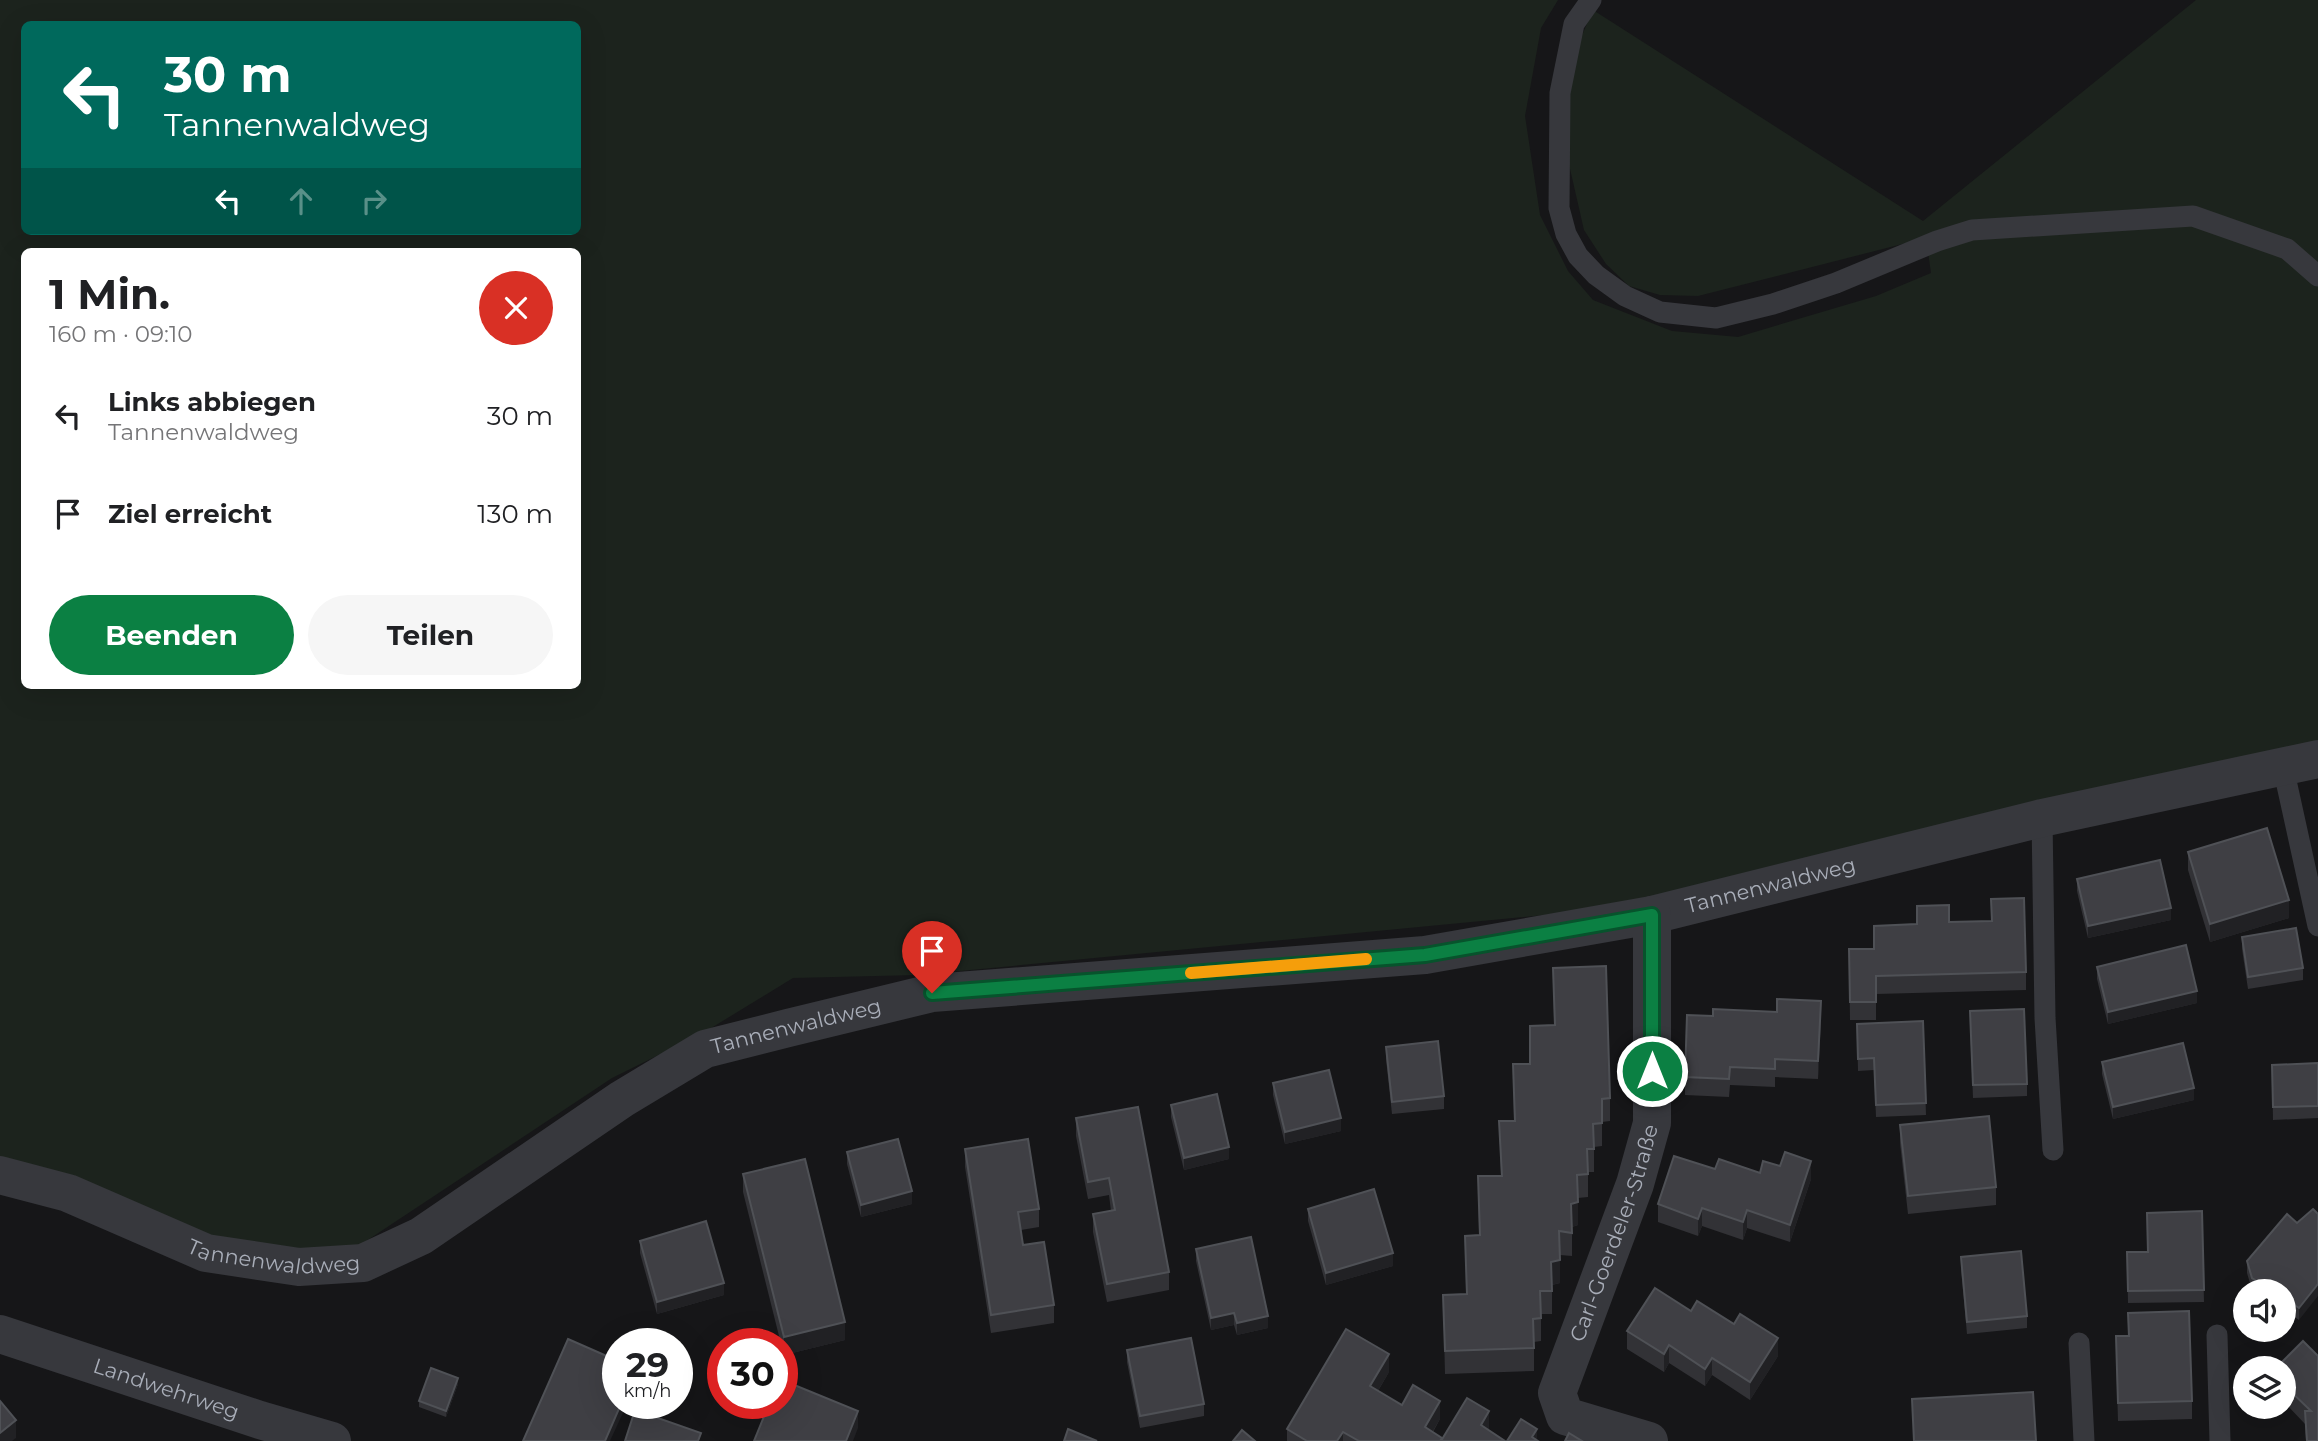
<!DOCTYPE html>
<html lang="de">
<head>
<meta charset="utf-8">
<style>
	:root { --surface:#fff; --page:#f6f6f6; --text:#202124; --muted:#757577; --accent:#0b8043 }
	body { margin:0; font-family:Montserrat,sans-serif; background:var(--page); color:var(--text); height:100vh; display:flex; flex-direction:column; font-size:26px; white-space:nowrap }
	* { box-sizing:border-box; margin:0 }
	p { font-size:23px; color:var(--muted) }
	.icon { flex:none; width:38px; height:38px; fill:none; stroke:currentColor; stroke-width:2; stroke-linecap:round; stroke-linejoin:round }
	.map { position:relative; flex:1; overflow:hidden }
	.side { position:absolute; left:21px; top:248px; width:560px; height:441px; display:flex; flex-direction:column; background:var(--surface); border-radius:10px; box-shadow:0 7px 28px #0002 }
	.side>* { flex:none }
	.top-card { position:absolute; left:21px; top:21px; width:560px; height:214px; border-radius:10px; box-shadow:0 7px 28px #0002; background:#00695c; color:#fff; overflow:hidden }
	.buttons { position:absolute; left:2233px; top:1279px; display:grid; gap:14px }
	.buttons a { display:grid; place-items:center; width:63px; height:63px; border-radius:50%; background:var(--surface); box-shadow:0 7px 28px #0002; font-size:35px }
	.speed { position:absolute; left:602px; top:1328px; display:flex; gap:14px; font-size:35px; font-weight:700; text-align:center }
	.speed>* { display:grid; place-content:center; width:91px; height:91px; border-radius:50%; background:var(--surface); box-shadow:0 7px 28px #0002; line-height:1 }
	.speed small { font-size:18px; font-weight:400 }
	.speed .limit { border:10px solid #d22; background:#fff; color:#111 }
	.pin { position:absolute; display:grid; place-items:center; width:60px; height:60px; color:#fff; margin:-72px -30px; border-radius:50% 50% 50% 0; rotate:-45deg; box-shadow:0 0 7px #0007 }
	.pin .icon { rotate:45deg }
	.me { position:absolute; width:77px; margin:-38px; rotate:0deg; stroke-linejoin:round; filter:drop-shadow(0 0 5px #0008) }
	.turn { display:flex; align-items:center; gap:24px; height:147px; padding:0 28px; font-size:32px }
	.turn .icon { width:91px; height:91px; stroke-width:2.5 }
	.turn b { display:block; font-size:49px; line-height:60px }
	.lanes { display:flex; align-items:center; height:66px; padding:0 28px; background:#0003; justify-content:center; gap:35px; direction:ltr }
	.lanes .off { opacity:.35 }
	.round { display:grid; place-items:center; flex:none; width:74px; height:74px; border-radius:37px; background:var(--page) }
	.head { display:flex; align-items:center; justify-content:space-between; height:119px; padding:0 28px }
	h1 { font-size:42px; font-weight:700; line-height:52px }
	.action { display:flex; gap:14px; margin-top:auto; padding:14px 28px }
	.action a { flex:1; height:80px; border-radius:42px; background:var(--accent); color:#fff; font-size:28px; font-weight:700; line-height:80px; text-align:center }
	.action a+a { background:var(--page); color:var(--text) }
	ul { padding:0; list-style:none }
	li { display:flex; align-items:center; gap:21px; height:98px; padding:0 28px }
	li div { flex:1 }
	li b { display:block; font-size:26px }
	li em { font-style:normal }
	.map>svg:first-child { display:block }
	.green { fill:#1c231d; fill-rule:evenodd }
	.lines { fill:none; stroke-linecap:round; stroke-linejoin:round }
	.service { stroke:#37383d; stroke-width:21 }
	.minor { stroke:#37383d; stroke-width:38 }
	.wall { fill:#323236 }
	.shaded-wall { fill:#212124 }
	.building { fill:#3f3f44; stroke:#4f5156; stroke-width:2 }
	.route-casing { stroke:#07532c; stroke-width:18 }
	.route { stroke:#0b8043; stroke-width:12 }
	.slow { stroke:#f59e0b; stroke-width:12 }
	.labels { text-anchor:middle; stroke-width:7; stroke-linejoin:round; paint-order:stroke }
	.street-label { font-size:21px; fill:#a8adb8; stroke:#111113 }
</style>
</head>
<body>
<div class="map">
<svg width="2318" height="1441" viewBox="0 0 2318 1441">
	<rect width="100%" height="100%" fill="#161618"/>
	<path class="green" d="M0,0H1558L1541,28L1525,116L1540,215L1568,271L1593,300L1672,331L1738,337L1876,296L1931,273L1926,238L1698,296L1660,295L1629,286L1606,264L1584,230L1565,147L1572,58L1593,10L1923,221L2196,0H2318V744L1618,908L918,975L793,978L703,1033L612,1078L339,1259L208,1251L0,1172ZM24,24H578V231H24ZM24,252H578V686H24Z"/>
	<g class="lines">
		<g class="service">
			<path d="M1591,0L1574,24L1560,93L1559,208L1566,234L1578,256L1596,275L1625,296L1660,312L1716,318L1773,304L1836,283L1937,241L1972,230L2193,216L2287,249L2318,276"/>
			<path d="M2283,767L2318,926"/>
			<path d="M2042,818L2045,1018L2053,1150"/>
			<path d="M2217,1335L2220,1441"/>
			<path d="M2079,1343L2084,1441"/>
		</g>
		<g class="minor">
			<path id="s1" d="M0,1175L68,1193L206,1253L299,1267L363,1263L421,1236L622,1099L705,1049L788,1028L932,993L1425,955L1652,915L2042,818L2318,759"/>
			<path id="s2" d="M0,1334L260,1420L332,1441"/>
			<path id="s3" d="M1649,1441L1565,1416L1557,1393L1635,1184L1652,1123V915"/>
		</g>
	</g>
	<g class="wall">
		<path d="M2188,852L2289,918L2210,942L2188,870Z"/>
		<path d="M2077,879L2171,920L2088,938L2077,891Z"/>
		<path d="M1991,899L2026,972V990L1876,994V1020H1850L1849,949H1874L1917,924L1949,922L1992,921Z"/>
		<path d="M2242,937L2303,968V980L2248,989L2242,949Z"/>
		<path d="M2097,967L2197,1003L2108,1024L2097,979Z"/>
		<path d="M1553,968L1610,1098V1121L1602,1122V1146L1594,1147V1172H1588V1197L1578,1198V1225L1572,1227V1256L1560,1255V1283L1552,1285V1314H1541V1341L1534,1342V1371L1445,1374L1443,1295L1466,1294L1465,1236L1479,1235L1478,1176H1501L1499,1121H1514L1513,1064H1530L1554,1025Z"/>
		<path d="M1713,1016L1821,1019L1818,1079L1775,1077V1087L1730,1085L1729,1097L1685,1095V1077Z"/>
		<path d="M1923,1021L1926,1115L1876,1117L1874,1070L1858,1071L1857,1024Z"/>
		<path d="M1970,1023L2027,1084V1096L1973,1098Z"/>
		<path d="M1386,1047L1444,1096V1109L1392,1114L1386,1059Z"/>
		<path d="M2102,1062L2194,1100L2113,1119L2102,1074Z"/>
		<path d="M2318,1063V1118L2273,1120L2272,1065Z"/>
		<path d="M1273,1083L1341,1131L1285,1144L1273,1095Z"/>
		<path d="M1171,1105L1229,1159L1184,1170L1171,1117Z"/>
		<path d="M1076,1118L1169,1272V1290L1107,1302L1093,1232V1214L1111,1211L1109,1195L1088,1199L1076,1136Z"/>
		<path d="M1900,1125L1996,1187V1205L1908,1214L1900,1143Z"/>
		<path d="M965,1149L1039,1209V1227L1021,1230L1023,1245L1054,1305V1323L991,1333L965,1167Z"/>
		<path d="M847,1152L912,1204L861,1217L847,1164Z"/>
		<path d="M1760,1173L1811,1179L1790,1242L1747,1228L1743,1240L1702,1226L1698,1236L1658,1222V1204Z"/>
		<path d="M743,1174L845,1340L784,1355L782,1344H781L743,1192Z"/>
		<path d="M1308,1209L1393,1266L1326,1285L1308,1221Z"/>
		<path d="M2313,1209L2299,1320L2284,1310V1292H2255L2252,1290L2247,1273V1261L2297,1223Z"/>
		<path d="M2202,1211L2204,1302L2128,1303L2127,1252H2147Z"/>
		<path d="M640,1241L724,1295L657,1314L640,1253Z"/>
		<path d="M1196,1249L1268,1328L1237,1335L1234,1325L1211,1330L1196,1261Z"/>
		<path d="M1961,1257L2027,1316V1328L1967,1334L1961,1269Z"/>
		<path d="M1691,1311L1778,1356L1750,1400L1712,1375L1705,1386L1669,1363L1664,1372L1627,1349V1331Z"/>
		<path d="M2128,1313L2192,1401V1419L2118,1421L2116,1354L2128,1336Z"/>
		<path d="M1127,1350L1204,1404V1416L1140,1428L1127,1362Z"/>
		<path d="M2318,1356V1441H2306L2305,1424L2284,1402V1368Z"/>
		<path d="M1389,1372L1378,1391L1402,1405L1440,1419L1433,1432L1442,1440L1489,1430L1505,1441H1287V1429Z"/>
		<path d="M458,1384L446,1417L419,1407V1401Z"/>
	</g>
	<g class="shaded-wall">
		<path d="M2289,900V918L2210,942V924Z"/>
		<path d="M2171,908V920L2088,938V926Z"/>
		<path d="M2197,991V1003L2108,1024V1012Z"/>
		<path d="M1821,1001V1019L1818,1079V1061Z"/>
		<path d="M2194,1088V1100L2113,1119V1107Z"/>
		<path d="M1341,1118V1131L1285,1144V1132Z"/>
		<path d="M1229,1147V1159L1184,1170V1158Z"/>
		<path d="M1811,1161V1179L1790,1242V1225Z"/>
		<path d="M912,1191V1204L861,1217V1205Z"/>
		<path d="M1578,1202V1225L1571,1227V1204Z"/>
		<path d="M1702,1208V1226L1698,1236V1219Z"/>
		<path d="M1747,1210V1228L1743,1240V1222Z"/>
		<path d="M1393,1253V1266L1326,1285V1273Z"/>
		<path d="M1560,1260V1283L1551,1285V1262Z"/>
		<path d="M724,1283V1295L657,1314V1302Z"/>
		<path d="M2318,1284V1296L2299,1320V1308Z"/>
		<path d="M1234,1313V1325L1211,1330V1318Z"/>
		<path d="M1268,1316V1328L1237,1335V1323Z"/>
		<path d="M845,1322V1340L784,1355V1337Z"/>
		<path d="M1778,1338V1356L1750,1400V1382Z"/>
		<path d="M1669,1345V1363L1664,1372V1354Z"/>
		<path d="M1389,1354V1372L1370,1404V1386Z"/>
		<path d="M1712,1358V1375L1705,1386V1369Z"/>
		<path d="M458,1378V1384L446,1417V1411Z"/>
		<path d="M1440,1401V1419L1427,1441L1425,1427Z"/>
		<path d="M621,1404H627L610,1441H605Z"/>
		<path d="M858,1411V1428L853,1441H846Z"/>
		<path d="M1489,1411V1434L1481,1425Z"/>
		<path d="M16,1420V1438L12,1441H0V1433Z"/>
		<path d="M1537,1429V1441L1532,1437Z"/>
		<path d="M1343,1432V1441H1337Z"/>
	</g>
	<g class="building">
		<path d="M2267,828L2289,900L2210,924L2188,852Z"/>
		<path d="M2160,860L2171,908L2088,926L2077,879Z"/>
		<path d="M2024,898L2026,972L1876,976V1002H1850L1849,949H1874V926L1917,924V906L1949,905V922L1992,921L1991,899Z"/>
		<path d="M2296,928L2303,968L2248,977L2242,937Z"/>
		<path d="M2186,945L2197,991L2108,1012L2097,967Z"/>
		<path d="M1606,966L1610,1098L1602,1099V1123L1593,1124L1594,1149H1587L1588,1174L1577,1175L1578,1202L1571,1204L1572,1233L1559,1231L1560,1260L1551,1262L1552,1291H1540L1541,1318L1533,1319L1534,1348L1445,1351L1443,1295L1467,1294L1465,1236L1480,1235L1478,1176H1502L1499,1121H1515L1513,1064H1530V1026L1555,1025L1553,968Z"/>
		<path d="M1777,999L1821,1001L1818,1061L1775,1059V1069L1730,1067L1729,1079L1685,1077L1687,1015L1713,1016V1009L1777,1012Z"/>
		<path d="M2024,1009L2027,1084L1973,1085L1970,1011Z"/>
		<path d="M1923,1021L1926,1103L1876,1105L1874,1058L1858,1059L1857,1024Z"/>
		<path d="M1438,1041L1444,1096L1392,1102L1386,1047Z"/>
		<path d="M2183,1043L2194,1088L2113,1107L2102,1062Z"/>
		<path d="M2318,1063V1106L2273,1107L2272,1065Z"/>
		<path d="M1329,1070L1341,1118L1285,1132L1273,1083Z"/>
		<path d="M1217,1094L1229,1147L1184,1158L1171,1105Z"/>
		<path d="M1138,1107L1169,1272L1107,1284L1093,1214L1115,1210L1109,1178L1088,1182L1076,1118Z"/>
		<path d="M1989,1116L1996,1187L1908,1196L1900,1125Z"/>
		<path d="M898,1139L912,1191L861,1205L847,1152Z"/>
		<path d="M1028,1139L1039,1209L1018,1212L1023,1245L1044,1242L1054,1305L991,1315L965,1149Z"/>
		<path d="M1785,1152L1811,1161L1790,1225L1747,1210L1743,1222L1702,1208L1698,1219L1658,1204L1674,1156L1715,1169L1719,1159L1760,1173L1763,1161L1780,1166Z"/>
		<path d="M805,1159L845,1322L784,1337L743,1174Z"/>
		<path d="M1374,1189L1393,1253L1326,1273L1308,1209Z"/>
		<path d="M2313,1209L2318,1214V1284L2299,1308L2284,1298V1292H2273L2252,1278L2247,1261L2287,1214L2297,1223Z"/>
		<path d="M2202,1211L2204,1290L2128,1291L2127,1252H2148L2147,1213Z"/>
		<path d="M706,1221L724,1283L657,1302L640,1241Z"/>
		<path d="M1251,1237L1268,1316L1237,1323L1234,1313L1211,1318L1196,1249Z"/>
		<path d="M2021,1251L2027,1316L1967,1322L1961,1257Z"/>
		<path d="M1655,1288L1691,1311L1697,1301L1734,1324L1740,1314L1778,1338L1750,1382L1712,1358L1705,1369L1669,1345L1664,1354L1627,1331Z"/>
		<path d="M2189,1311L2192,1401L2118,1403L2116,1336H2129L2128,1313Z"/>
		<path d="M1346,1329L1389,1354L1370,1386L1402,1405L1413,1385L1440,1401L1425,1427L1442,1438L1440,1441H1359L1343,1432L1337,1441H1307L1287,1429Z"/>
		<path d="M1191,1338L1204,1404L1140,1416L1127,1350Z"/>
		<path d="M568,1339L618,1361V1404H621L605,1441H523Z"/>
		<path d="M2303,1341L2318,1356V1441H2307L2305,1411H2311L2284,1385V1368H2276Z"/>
		<path d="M431,1368L458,1378L446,1411L419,1401Z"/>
		<path d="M782,1380L858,1411L846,1441H754L769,1404H782Z"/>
		<path d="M2033,1392L2036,1441H1914L1912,1399Z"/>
		<path d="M1467,1398L1489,1411L1481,1425L1505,1441H1441Z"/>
		<path d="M0,1401L16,1420L0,1433Z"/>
		<path d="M635,1410L701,1433L698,1441H625Z"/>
		<path d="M1521,1419L1537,1429L1532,1437L1538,1441H1507Z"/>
		<path d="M1068,1429L1097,1441H1064Z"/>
		<path d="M1242,1430L1255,1441H1233Z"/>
		<path d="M1569,1433L1582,1441H1565Z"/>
	</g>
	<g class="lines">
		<g class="route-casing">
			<path id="route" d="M932,993L1425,955L1652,915V1071"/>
		</g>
		<use href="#route" class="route"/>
		<path class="slow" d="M1191,973L1366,959"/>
	</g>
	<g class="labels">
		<g class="street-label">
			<text dy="7" stroke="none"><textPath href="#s1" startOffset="1864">Tannenwaldweg</textPath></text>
			<text dy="7" stroke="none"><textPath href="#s1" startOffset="877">Tannenwaldweg</textPath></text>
			<text dy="7" stroke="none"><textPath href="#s3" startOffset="282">Carl-Goerdeler-Straße</textPath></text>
			<text dy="7" stroke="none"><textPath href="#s1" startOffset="289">Tannenwaldweg</textPath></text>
			<text dy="7" stroke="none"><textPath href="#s2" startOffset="175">Landwehrweg</textPath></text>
		</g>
	</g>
</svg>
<div class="buttons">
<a><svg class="icon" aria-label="sound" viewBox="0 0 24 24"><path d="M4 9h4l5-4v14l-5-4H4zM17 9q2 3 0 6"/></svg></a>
<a><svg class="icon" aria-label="layers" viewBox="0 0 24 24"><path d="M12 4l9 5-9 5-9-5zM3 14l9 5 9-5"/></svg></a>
</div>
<div class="speed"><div>29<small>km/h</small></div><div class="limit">30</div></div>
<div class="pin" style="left:932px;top:993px;background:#d93025"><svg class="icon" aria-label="arrive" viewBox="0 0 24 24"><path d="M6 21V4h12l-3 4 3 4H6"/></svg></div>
<svg class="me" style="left:1652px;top:1071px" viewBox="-20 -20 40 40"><circle r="17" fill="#0b8043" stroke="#fff" stroke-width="3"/><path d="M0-11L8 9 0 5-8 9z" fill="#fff"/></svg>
<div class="top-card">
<div class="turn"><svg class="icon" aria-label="left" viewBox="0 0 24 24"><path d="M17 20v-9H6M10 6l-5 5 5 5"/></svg><div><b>30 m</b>Tannenwaldweg</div></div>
<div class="lanes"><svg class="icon" aria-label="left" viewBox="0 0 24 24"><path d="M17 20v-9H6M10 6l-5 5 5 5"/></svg><svg class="icon off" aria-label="ahead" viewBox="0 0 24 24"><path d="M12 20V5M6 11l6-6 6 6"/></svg><svg class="icon off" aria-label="right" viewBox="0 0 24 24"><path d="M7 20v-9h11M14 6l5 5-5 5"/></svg></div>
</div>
<section class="side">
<div class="head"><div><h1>1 Min.</h1><p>160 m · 09:10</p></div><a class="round" style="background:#d93025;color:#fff"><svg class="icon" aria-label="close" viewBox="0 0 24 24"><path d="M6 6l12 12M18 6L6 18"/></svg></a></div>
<ul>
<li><svg class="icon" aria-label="left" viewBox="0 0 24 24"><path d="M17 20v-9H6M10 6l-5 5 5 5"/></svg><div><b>Links abbiegen</b><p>Tannenwaldweg</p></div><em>30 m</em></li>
<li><svg class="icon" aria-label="arrive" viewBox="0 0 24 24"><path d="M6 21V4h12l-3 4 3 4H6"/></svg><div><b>Ziel erreicht</b></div><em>130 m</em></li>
</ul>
<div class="action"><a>Beenden</a><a>Teilen</a></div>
</section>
</div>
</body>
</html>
